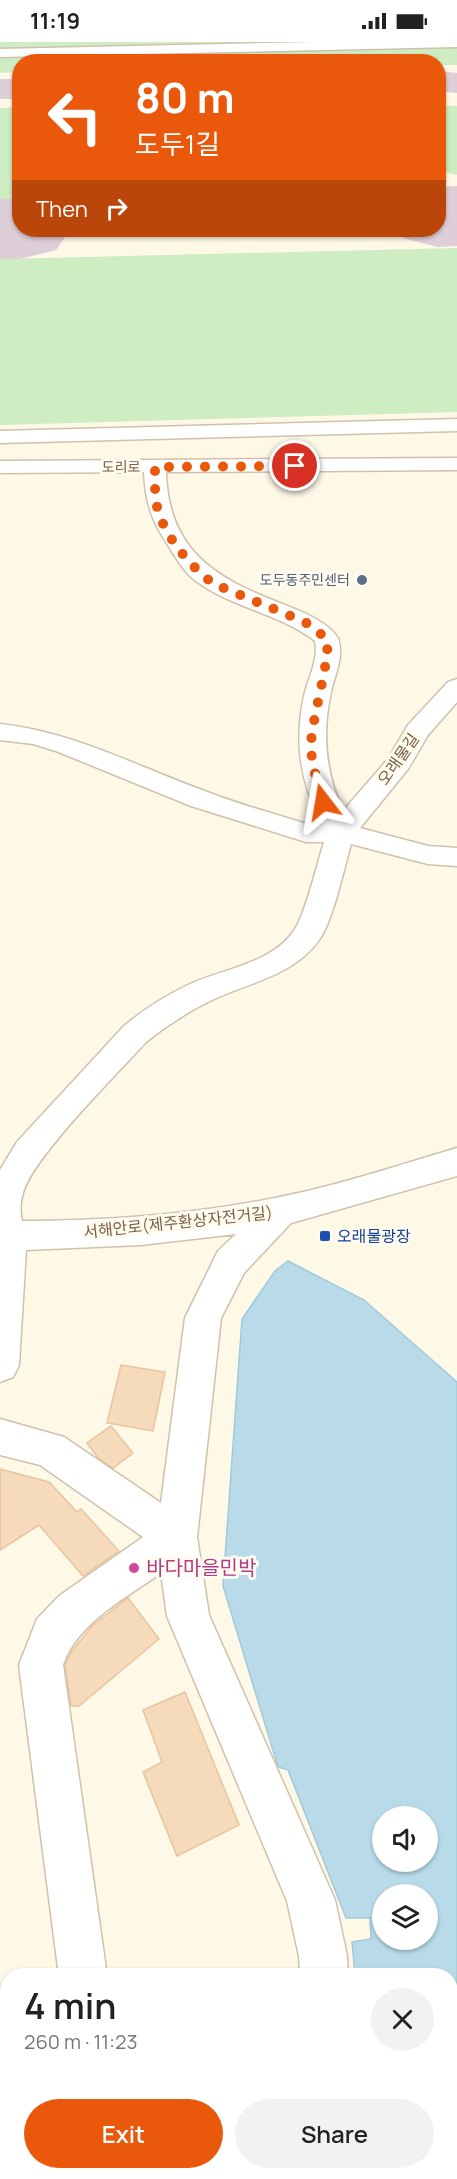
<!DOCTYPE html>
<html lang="en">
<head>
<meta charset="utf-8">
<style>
	:root { --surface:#fff; --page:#f2f2f2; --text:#222; --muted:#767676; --accent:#ea580c }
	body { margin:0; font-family:Manrope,"Noto Sans KR",sans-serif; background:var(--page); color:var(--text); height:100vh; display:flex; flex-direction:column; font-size:22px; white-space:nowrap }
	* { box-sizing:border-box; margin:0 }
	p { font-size:20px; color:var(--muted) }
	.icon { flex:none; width:33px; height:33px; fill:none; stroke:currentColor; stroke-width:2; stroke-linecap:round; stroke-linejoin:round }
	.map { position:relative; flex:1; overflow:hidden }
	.side { position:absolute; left:0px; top:1926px; width:458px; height:212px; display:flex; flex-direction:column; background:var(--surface); border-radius:24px 24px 0 0; box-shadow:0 2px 4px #0004 }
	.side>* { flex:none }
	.banner { position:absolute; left:12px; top:12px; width:434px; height:183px; border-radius:24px; box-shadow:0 2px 4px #0004; background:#ea580c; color:#fff; overflow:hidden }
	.buttons { position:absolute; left:372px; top:1764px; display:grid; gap:12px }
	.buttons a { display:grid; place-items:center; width:66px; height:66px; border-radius:50%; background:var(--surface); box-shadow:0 2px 4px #0004; font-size:30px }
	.pin { position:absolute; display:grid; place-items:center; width:51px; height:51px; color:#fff; margin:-26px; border:3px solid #fff; border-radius:50%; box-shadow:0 2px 6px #0007 }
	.me { position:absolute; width:66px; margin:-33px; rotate:346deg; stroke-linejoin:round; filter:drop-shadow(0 0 4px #0008) }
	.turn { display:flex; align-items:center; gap:21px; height:126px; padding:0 24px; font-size:27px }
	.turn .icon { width:78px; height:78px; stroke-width:2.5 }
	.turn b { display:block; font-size:42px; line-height:51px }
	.then { display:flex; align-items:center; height:57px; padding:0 24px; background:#0003; gap:12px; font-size:22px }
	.round { display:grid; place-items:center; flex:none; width:63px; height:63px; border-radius:32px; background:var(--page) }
	.head { display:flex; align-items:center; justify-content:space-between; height:102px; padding:0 24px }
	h1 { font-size:36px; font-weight:600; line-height:45px }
	.button { display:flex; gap:12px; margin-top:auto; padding:12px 24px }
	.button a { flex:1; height:69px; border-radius:36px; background:var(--accent); color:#fff; font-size:24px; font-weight:600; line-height:69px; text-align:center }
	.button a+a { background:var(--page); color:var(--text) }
	.status { display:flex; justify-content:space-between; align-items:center; height:42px; padding:0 30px; background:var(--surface); direction:ltr }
	.status svg { height:16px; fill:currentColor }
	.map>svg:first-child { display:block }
	.green { fill:#ceedc3 }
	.water { fill:#b9dbe9; stroke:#9fcadc; stroke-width:1.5; fill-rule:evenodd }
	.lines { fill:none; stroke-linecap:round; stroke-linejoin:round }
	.taxiway { fill:#deced8; fill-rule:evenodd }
	.runway { fill:#deced8; fill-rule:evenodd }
	.building { fill:#f5dbbc; stroke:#e9c49c; stroke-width:1.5 }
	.minor-casing { stroke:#d0c1ab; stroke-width:3 }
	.minor { fill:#fff; fill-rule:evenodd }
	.route { stroke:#ea580c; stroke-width:10; stroke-dasharray:0 18 }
	.service-dot { fill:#5c6f8a; stroke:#fffbee; stroke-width:2 }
	.transit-dot { fill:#1a4fb4; stroke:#fffbee; stroke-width:2 }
	.hotel-dot { fill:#d1479c; stroke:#fffbee; stroke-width:2 }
	.labels { text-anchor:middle; stroke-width:6; stroke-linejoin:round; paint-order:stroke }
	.far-street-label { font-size:14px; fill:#796149; stroke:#fffbee }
	.far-service-label { font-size:14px; fill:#4e5e75; stroke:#fffbee; text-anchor:end }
	.street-label { font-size:16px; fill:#796149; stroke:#fffbee }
	.transit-label { font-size:16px; fill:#164399; stroke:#fffbee; text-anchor:start }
	.near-hotel-label { font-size:20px; fill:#b23c85; stroke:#fffbee; text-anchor:start }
</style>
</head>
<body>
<div class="status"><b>11:19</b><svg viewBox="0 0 49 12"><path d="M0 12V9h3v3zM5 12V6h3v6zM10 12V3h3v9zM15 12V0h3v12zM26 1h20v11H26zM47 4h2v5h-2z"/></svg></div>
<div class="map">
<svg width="457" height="2137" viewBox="0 0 457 2137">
	<rect width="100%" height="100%" fill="#fef8e7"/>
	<g class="green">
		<path d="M0,0H457V23H438V20H20L19,30L0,31Z"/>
		<path d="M438,64H457V133L438,128Z"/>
		<path d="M19,65V160H0V66Z"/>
		<path d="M457,206V370L0,383V217Z"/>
	</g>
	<path class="water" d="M288,1219L364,1258L457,1340V2137H377L376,2130H450V1934L355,1933L352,1900L371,1897L370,1876H346L288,1728L278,1725L223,1544L242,1277L275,1229ZM382,1774H428V1820H382ZM382,1852H428V1898H382Z"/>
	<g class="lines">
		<g class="taxiway">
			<path d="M438,29L457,31V51L438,49Z"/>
			<rect x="0" y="37" width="20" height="20"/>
			<path d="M457,162V186L440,182V166Z"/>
		</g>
		<g class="runway">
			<path d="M457,144V204L438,205L403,196L397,188H438V145Z"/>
			<path d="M0,157H20V188H70L56,208L20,217H0Z"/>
		</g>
	</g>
	<g class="building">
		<path d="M121,1323L165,1330L153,1389L107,1381Z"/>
		<path d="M111,1384L133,1411L113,1426L98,1416L87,1401Z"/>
		<path d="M0,1427L49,1440L77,1470L81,1467L119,1509L83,1534L39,1483L0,1508Z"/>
		<path d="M128,1556L159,1597L79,1664H71L65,1623L72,1609L92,1584Z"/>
		<path d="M185,1650L239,1783L177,1814L143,1730L162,1720L143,1668Z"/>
	</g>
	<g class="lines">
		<g class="minor-casing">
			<g id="minor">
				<path d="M315,0H457V5L0,15V7Z"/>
				<path d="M457,377V389L0,401V389Z"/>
				<path d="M457,416V428L166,430C168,508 215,536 280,561C300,569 326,578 338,596C345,617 333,635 330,655C322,695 326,732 343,769L388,717L408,683L448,640L457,637V660L428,693L408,727L360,786L428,804L457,806V824L428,822L351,802C344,826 333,879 319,898C293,934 250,940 212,958C189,969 166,984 146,1000C118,1031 32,1116 23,1151C20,1160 20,1170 22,1179C116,1179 211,1171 303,1150C355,1138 406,1121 457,1106V1134L291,1181L244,1231L221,1276L197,1495L209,1573L335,1858L347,1914L348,1934H300L299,1914L287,1859L167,1574L161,1531C126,1556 77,1581 63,1623L107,1934H59L19,1623L37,1577L59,1554L143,1495L40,1423L0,1413V1377L64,1395L161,1461L185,1276L218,1209L236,1192L141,1203L26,1208L19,1323L13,1335L0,1340V1128L17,1100L124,984C144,967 167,953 190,942C223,927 274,921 295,887C306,870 317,822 324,800H306L191,764L56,709L33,702L0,698V682C75,690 140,726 210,751C241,763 275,772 307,782L322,781C300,741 294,699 304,654C308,636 319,618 315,599C279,571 232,566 196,539C184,530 176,516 168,503C152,480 145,459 144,430L0,431V419Z"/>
				<rect x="55" y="2130" width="52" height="7"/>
				<rect x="306" y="2130" width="52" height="7"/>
			</g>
		</g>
		<use href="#minor" class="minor"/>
	</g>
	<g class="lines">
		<path class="route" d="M295,424L155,425C155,441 154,457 159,472C168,498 192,526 214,542L305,580L326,596C333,611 310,680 311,706C312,724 318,743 323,760"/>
	</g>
	<circle class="service-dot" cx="362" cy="538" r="6"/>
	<rect class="transit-dot" x="319" y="1188" width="12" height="12" rx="3"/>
	<circle class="hotel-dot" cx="134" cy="1526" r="6"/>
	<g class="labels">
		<g class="far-street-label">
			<text x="121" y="430">도리로</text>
		</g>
		<g class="far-service-label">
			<text x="350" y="543">도두동주민센터</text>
		</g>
		<g class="street-label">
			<text transform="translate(398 717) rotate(-55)" y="6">오래물길</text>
			<text transform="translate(178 1180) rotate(-6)" y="6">서해안로(제주환상자전거길)</text>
		</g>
		<g class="transit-label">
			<text x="337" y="1200">오래물광장</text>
		</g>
		<g class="near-hotel-label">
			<text x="146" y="1533">바다마을민박</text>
		</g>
	</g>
</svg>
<div class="buttons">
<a><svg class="icon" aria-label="sound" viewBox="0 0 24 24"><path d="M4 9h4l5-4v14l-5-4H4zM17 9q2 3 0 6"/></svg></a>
<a><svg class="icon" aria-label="layers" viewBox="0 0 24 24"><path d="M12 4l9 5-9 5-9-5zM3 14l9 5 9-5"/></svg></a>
</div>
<div class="pin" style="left:295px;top:424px;background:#d93025"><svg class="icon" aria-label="arrive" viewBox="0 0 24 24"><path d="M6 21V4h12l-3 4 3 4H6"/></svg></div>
<svg class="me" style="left:323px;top:760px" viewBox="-20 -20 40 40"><path d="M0-17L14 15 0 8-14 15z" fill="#ea580c" stroke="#fff" stroke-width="4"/></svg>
<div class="banner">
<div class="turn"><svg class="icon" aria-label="left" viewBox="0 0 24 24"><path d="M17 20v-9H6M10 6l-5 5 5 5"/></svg><div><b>80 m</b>도두1길</div></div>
<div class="then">Then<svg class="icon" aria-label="right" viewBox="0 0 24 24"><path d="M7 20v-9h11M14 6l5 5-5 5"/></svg></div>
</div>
<section class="side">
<div class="head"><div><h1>4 min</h1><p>260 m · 11:23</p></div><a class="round"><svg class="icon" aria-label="close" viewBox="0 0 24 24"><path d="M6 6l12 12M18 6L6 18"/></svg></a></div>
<div class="button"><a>Exit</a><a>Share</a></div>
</section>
</div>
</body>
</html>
